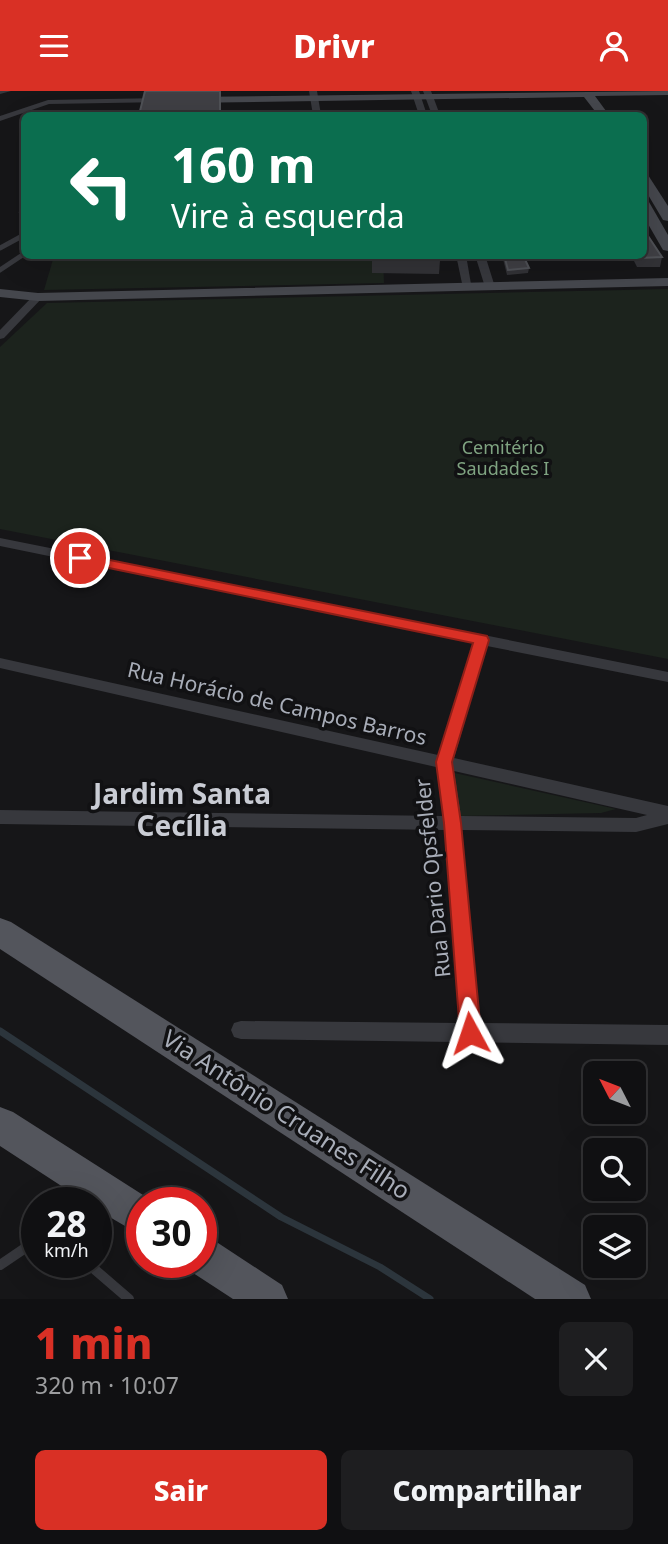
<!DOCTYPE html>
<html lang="pt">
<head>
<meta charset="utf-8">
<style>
	:root { --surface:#101012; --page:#1e1e20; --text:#f1f3f6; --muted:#9c9d9f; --line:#303032; --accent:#d93025 }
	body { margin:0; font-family:"Noto Sans",sans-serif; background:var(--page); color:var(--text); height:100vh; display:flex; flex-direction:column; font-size:26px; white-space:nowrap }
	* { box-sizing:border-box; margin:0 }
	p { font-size:23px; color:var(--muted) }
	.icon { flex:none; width:38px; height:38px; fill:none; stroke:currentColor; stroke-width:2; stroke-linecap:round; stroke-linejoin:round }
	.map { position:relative; height:1208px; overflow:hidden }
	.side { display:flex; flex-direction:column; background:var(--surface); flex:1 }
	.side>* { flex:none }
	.top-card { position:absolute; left:21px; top:21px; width:626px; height:147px; border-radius:10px; box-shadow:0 7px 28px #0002,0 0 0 2px var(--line); background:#0b6e4f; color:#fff; overflow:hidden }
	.needle { width:46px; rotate:312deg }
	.controls { position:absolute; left:583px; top:970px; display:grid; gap:14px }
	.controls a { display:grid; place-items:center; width:63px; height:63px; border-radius:10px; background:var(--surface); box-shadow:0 7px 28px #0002,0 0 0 2px var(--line); font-size:35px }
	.speed { position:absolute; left:21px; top:1096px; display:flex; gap:14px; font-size:35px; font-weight:700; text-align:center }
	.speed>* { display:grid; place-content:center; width:91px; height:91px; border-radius:50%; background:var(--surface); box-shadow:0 7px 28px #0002,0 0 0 2px var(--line); line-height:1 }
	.speed small { font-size:18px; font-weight:400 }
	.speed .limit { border:10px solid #d22; background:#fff; color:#111 }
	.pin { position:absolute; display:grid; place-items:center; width:60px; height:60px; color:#fff; margin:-30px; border:4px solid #fff; border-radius:50%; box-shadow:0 2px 7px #0007 }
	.me { position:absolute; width:77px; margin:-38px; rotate:355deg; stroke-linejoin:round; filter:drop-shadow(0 0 5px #0008) }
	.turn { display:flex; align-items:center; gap:24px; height:147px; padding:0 35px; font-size:32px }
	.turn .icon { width:91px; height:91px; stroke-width:2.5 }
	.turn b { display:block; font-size:49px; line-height:60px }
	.round { display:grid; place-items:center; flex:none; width:74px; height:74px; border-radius:10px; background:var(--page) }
	.headline { display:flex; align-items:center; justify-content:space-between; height:119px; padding:0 35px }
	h1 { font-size:42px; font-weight:800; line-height:52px; color:var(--accent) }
	.button { display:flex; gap:14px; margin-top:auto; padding:14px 35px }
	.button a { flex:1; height:80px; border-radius:10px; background:var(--accent); color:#fff; font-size:28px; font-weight:800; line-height:80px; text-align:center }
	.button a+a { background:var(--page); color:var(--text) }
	header { display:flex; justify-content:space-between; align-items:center; height:91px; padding:0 35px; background:var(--accent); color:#fff; font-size:32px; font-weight:800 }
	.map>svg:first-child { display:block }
	.green { fill:#1c231d }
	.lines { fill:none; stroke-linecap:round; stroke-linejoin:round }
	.stream { stroke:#2c353c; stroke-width:7 }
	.service-far2 { stroke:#37383d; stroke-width:4.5 }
	.service-far1 { stroke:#37383d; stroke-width:5 }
	.service { stroke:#37383d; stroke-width:10 }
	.minor { fill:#37383d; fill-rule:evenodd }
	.secondary { fill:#45474d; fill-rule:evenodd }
	.primary { fill:#53555c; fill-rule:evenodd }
	.wall { fill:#323236 }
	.building { fill:#3f3f44; stroke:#4f5156; stroke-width:2 }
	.route { fill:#d93025; stroke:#8d1f18; stroke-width:2 }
	.labels { text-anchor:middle; stroke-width:7; stroke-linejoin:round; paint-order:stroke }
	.far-park-label { font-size:18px; fill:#7fa381; stroke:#111113 }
	.street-label { font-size:21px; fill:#a8adb8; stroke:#111113 }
	.near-street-label { font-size:24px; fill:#a8adb8; stroke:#111113 }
	.district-label { font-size:28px; font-weight:bold; fill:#c9ccd4; stroke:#111113 }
</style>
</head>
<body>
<header><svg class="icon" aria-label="menu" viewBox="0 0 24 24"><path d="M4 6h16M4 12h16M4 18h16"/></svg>Drivr<svg class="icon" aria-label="person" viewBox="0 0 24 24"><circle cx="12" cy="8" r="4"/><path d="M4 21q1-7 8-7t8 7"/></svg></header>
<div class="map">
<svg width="668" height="1208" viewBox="0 0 668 1208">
	<rect width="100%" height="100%" fill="#161618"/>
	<g class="green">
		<path d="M54,165H383L384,192L44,199Z"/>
		<path d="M668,198V568L0,438V256L47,212Z"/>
		<path d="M450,681L616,718L601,722L457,725Z"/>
	</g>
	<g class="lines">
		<path class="stream" d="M0,940L281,1126L380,1176L430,1208"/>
		<path class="service-far2" d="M21,121L24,123"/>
		<g class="service-far1">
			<path d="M0,157L24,144"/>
			<path d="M0,179L24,163"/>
		</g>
		<g class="service">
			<path d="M86,1171L129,1208"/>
			<path d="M0,1174L37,1149"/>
		</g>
		<g class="minor">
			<path d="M0,0H11L0,3Z"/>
			<path d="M309,0H317L321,24H313Z"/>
			<path d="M411,0H419L427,24H419Z"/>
			<path d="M423,0H431L440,24H432Z"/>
			<path d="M163,7L166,11L49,13L0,30V25L48,9Z"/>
			<path d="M456,164H466L472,199L463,197Z"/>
			<path d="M475,164H485L495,196L494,198L485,196Z"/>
			<path d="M34,204L43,206L4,247L0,248V239Z"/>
			<path d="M0,447L668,581V591L487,555L454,667L668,715V733L636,741L462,739L479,932L668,934V954L241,948L234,946L231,939L234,932L241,930L459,932L445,739L0,733V719L443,725L436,676L0,577V567L438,664L473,552L0,455ZM454,680L647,724L636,727L461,725Z"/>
		</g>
		<g class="secondary">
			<path d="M178,0H188V6L668,0V4L595,5L609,24H598L584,6L182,12L177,9Z"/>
			<path d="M644,83L648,84L668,115V130L663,129L644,97Z"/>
			<path d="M644,110L649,111L668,144V160L663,159L644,126Z"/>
			<path d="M668,187V195L38,210L0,206V198L38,202Z"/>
		</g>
		<g class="primary">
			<path d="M0,827L11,831L585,1194L591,1208H535L0,858Z"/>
			<path d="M0,1016L13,1021L154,1111H142V1145L96,1118V1111H86L0,1055Z"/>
			<path d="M201,1145L215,1150L282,1194L288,1208H233L187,1178L184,1171H201Z"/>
		</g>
	</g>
	<g class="wall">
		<path d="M502,164H523L529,177L528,182L507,184Z"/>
		<path d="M631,164L662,166L660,176H637Z"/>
		<path d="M372,168L440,169L439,183L372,182Z"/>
	</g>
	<g class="building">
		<path d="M145,0H220V24H139Z"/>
		<path d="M644,139L662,166L639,167L638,164H644Z"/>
		<path d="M381,164H439L440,169L372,168Z"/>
		<path d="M504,164H523L529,177L508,179Z"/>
	</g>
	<path class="route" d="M80,463L487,545L489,549L452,671L461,732L481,942L478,949L470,952L463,949L460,942L444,732L436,671L473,552L75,470L73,467Z"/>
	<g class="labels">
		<g class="far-park-label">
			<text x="503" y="363">Cemitério<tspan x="503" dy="21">Saudades I</tspan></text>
		</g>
		<g class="street-label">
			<text transform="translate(277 613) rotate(13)" y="7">Rua Horácio de Campos Barros</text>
			<text transform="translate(433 787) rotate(-96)" y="7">Rua Dario Opsfelder</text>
		</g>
		<g class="near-street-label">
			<text transform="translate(286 1024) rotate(33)" y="8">Via Antônio Cruanes Filho</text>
		</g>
		<g class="district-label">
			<text x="182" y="713">Jardim Santa<tspan x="182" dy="32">Cecília</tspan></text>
		</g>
	</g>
</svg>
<div class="controls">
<a><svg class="needle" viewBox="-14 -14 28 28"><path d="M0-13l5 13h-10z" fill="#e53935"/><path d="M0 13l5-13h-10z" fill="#9c9d9f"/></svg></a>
<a><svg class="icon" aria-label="search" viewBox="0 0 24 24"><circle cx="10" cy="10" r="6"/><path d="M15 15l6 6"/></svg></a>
<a><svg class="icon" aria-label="layers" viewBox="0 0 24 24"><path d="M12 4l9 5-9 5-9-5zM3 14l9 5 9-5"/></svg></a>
</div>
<div class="speed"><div>28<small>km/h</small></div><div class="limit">30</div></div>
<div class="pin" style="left:80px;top:467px;background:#d93025"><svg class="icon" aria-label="arrive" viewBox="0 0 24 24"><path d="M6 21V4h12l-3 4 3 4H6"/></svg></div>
<svg class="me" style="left:470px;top:942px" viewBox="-20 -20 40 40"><path d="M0-17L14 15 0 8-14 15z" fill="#d93025" stroke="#fff" stroke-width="4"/></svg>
<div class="top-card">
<div class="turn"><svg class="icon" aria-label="left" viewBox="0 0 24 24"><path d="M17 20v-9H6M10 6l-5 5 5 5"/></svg><div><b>160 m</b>Vire à esquerda</div></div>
</div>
</div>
<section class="side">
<div class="headline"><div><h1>1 min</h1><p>320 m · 10:07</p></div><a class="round"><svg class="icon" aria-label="close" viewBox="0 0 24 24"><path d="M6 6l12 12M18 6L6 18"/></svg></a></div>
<div class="button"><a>Sair</a><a>Compartilhar</a></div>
</section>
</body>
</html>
